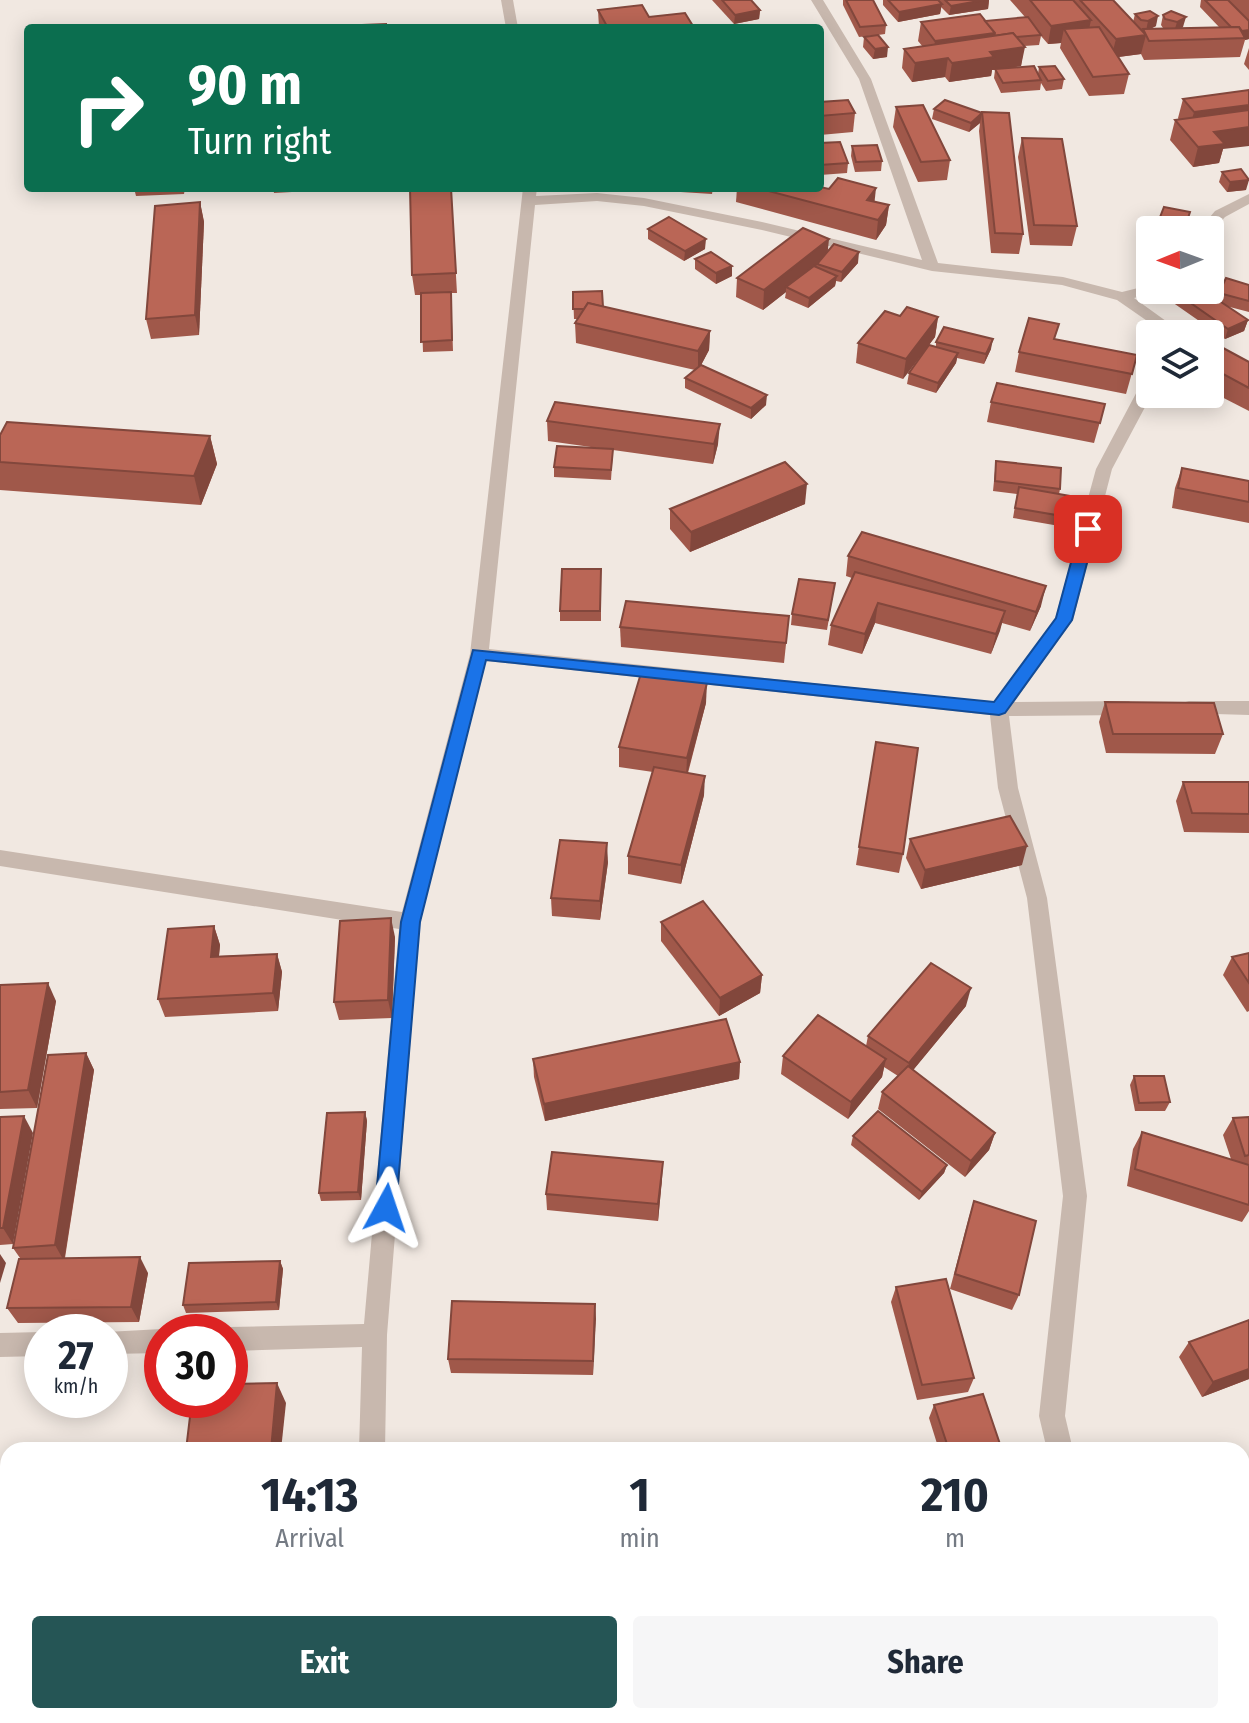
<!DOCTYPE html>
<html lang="en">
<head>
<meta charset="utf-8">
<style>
	:root { --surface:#fff; --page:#f6f6f7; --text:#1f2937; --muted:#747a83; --accent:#255555 }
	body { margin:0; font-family:"Fira Sans Condensed",sans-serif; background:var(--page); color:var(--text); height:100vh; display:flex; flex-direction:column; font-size:30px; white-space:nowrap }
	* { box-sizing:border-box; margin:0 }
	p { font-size:26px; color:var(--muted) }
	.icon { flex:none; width:44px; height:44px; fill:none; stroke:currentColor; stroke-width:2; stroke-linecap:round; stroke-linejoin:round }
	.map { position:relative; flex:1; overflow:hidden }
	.sheet { position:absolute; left:0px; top:1442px; width:1250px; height:282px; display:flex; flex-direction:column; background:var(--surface); border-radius:24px 24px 0 0; box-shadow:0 4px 20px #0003 }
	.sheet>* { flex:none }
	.guide { position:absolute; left:24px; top:24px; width:800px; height:168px; border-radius:8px; box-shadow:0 4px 20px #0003; background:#0b6e4f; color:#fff; overflow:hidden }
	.needle { width:52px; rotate:269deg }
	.fabs { position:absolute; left:1136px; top:216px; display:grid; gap:16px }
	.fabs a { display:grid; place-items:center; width:88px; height:88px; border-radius:8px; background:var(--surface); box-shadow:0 4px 20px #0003; font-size:40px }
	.speed { position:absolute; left:24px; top:1314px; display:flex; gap:16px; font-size:40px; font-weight:700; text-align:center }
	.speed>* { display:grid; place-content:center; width:104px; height:104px; border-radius:50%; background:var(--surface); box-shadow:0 4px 20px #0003; line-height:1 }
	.speed small { font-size:20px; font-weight:400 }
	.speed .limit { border:12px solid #d22; background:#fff; color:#111 }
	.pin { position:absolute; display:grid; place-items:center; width:68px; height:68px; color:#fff; margin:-34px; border-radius:16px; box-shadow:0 4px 12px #0006 }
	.me { position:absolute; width:88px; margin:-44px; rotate:5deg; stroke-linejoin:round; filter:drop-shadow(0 0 6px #0008) }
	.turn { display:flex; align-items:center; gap:28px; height:168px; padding:0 32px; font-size:36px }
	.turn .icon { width:104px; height:104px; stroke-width:2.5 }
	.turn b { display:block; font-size:56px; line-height:68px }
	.eta { display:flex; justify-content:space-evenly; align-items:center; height:136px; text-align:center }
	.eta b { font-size:48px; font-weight:700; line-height:56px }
	.cta { display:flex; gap:16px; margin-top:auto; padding:16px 32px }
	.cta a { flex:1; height:92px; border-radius:8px; background:var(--accent); color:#fff; font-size:32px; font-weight:700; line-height:92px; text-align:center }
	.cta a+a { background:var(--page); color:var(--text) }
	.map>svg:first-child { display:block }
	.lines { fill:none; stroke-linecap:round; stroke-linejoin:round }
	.street { fill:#c8b8ae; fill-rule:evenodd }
	.wall { fill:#a0584a }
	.shaded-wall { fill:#82473c }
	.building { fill:#ba6656; stroke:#82473c; stroke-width:2 }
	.route { fill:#1a73e8; stroke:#114b97; stroke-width:2 }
</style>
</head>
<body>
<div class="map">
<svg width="1249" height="1723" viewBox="0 0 1249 1723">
	<rect width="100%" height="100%" fill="#f1e8e1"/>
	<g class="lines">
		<g class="street">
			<path d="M501,0H513L518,28H506Z"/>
			<path d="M811,0H823L871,79L938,263L1063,277L1122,292L1150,285V290H1157L1155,292L1134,298L1184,334H1166L1117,300L1062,285L932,271L762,230L644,206L597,201L535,205L489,649L994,702L1055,619L1096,469L1142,382L1150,377L1152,394L1112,469L1073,620L1014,702L1129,701L1138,708L1129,715L1009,716L1018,788L1047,898L1087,1196L1065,1416L1073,1450H1047L1039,1416L1063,1196L1027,898L998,788L990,715L486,661L420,922L387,1335L385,1450H359L362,1347L230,1351V1332H221L230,1327L364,1324L399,929L0,866V850L402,912L470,654L523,188H537L536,196L597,193L644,198L762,222L922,260L859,79Z"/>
			<path d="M1249,194V204L1225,217L1211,233L1210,230H1199L1215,211Z"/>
			<path d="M1189,701H1249V715L1182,713L1180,708L1182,703Z"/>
			<path d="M162,1329L169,1332H162V1353L110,1354V1332H106Z"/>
			<path d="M42,1332V1356L0,1357V1333Z"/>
			<path d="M350,1716H378L377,1723H349Z"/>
			<path d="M1102,1716H1130L1132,1723H1104Z"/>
		</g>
	</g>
	<g class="wall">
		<path d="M712,0H751L760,10L759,19L734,24Z"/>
		<path d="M843,0H873L886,25L885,34L878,35L887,57L873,59L863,47L864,37L877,35L859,37L843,5Z"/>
		<path d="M883,0H989L988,9L949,15L941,7L940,14L898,22L883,5Z"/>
		<path d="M1010,0H1113L1133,22L1135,14L1150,11L1156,26L1150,29L1163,28L1161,25L1163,15L1171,11L1183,27L1182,28L1219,27L1200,7L1201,0H1249V39L1245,40L1240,57L1144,60L1141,54L1118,57L1129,74L1124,94L1089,96L1060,48L1061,43L1048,44L1041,36L1039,45L1024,46L1021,66L1008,68L1038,74L1039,67L1064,79L1062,89L1046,91L1041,83L1040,90L1001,93L994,78L995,70H992L991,76L949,82L945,77L912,82L902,68L904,49L923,47L918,41L921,22L985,21L1025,17Z"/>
		<path d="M598,10L649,17L692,28H599Z"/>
		<path d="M1249,48V70L1244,64Z"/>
		<path d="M1183,99L1223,149L1219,163L1193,167L1170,140L1175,120H1179L1178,118Z"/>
		<path d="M820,102L855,113L853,132L820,135Z"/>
		<path d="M896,107L950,160L947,180L918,182L893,127Z"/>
		<path d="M934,109L982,113L1023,234L1019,254L991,253L979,131L980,123L969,132L932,119Z"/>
		<path d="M1022,138L1077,226L1072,246L1030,245L1018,157Z"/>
		<path d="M820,143L848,163L847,173L820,175Z"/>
		<path d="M852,146L882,161L881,171L855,172L851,156Z"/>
		<path d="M1222,172L1246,190L1227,192L1219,182Z"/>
		<path d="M134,188H185L184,194L136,196Z"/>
		<path d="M273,188H328V190L274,193Z"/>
		<path d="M410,188H451L457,293H451L453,351L423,352L421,295H415L412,275Z"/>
		<path d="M665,188H713L712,194L665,191Z"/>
		<path d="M737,188H820L889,205L886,225L876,240L736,202Z"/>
		<path d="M200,202L204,222L199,335L151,339L146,319Z"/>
		<path d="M1190,212L1184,230H1156L1157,225Z"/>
		<path d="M648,229L705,249L684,261L648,239Z"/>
		<path d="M828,251L858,263L841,282L836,281L835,286L808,308L785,298L786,292L763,310L736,297L737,278Z"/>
		<path d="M695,259L732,266V276L716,284L695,269Z"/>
		<path d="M1249,285V312L1226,306L1248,320L1244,331L1225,339L1172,302L1175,292L1217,299L1219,293Z"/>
		<path d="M573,292L603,307L710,331L709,350L701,365L766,405L751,419L685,388V378L695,370L576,343L575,323L578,319H574Z"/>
		<path d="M900,316L938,317L935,337L903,379L856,363L858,343Z"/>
		<path d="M1055,339L1137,355L1126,394L1015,372L1019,352Z"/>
		<path d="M936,342L991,349L984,364L957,358L956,363L936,393L907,384L909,373L936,347Z"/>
		<path d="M1210,344L1249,362V411L1210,391Z"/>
		<path d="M991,402L1105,404L1094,443L987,422Z"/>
		<path d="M547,421L718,444L713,464L613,450L611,480L554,477V467L598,448L548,441Z"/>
		<path d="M0,435L210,436L217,464L201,505L0,490Z"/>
		<path d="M996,461L1060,489L1059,494L1080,519L1077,529L1013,518L1017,494L993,491Z"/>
		<path d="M1182,468L1249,481V523L1172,508L1175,488Z"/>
		<path d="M805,504L690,552L670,529V509Z"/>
		<path d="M848,556L1041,606L1030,631L1002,623L991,654L875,623L862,654L828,645L831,625L852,578L846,576Z"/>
		<path d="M601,569V621H560V611Z"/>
		<path d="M835,583L827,630L791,625L792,614Z"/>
		<path d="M789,616L784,663L621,647L620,627Z"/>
		<path d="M1105,702L1223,734L1215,754L1106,753L1099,722Z"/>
		<path d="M706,703L688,773L704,795L681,884L628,874V856L653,772L619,767V747Z"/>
		<path d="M876,742L903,854L899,873L856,865Z"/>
		<path d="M1183,782H1249V833L1184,832L1176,801Z"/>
		<path d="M910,839L1022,865L921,889L906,858Z"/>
		<path d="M608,862L600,920L552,916L551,898Z"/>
		<path d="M661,922L762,975L760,993L719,1016L661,941Z"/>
		<path d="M214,926L220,945L219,956L277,954L282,972L278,1011L165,1017L158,999Z"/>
		<path d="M395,937L392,1018L339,1020L334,1002Z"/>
		<path d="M1249,953V1011L1247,1012L1223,975L1232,957Z"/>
		<path d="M0,985L56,1001L37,1108L0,1109Z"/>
		<path d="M966,1006L913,1070L995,1133L989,1150L965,1177L878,1109L882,1092L898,1076L884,1067L882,1077L848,1119L781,1074L783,1056L866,1046L868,1036Z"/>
		<path d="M86,1053L94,1070L65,1258L148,1273L139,1322L18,1323L7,1308L20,1258L13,1248Z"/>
		<path d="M533,1059L740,1062L739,1079L545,1121L534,1077Z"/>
		<path d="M1134,1076L1170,1102L1165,1111H1135L1130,1085Z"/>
		<path d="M365,1112L367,1121L361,1200L321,1201L319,1193Z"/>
		<path d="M0,1117L13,1244L0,1245Z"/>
		<path d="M1249,1117V1211L1242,1222L1127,1186L1133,1149L1142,1132L1231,1159L1223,1135L1233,1118Z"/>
		<path d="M853,1136L947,1165L944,1173L919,1200L851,1145Z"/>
		<path d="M662,1179L658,1221L547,1210L546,1194Z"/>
		<path d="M974,1201L1019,1295L1012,1310L950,1289L969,1217Z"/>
		<path d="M280,1261L283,1269L279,1310L186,1313L183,1305Z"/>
		<path d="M896,1287L974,1378L968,1392L917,1400L891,1302Z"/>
		<path d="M595,1304L593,1375L451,1373L448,1359Z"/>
		<path d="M1249,1320V1379L1202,1397L1179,1357L1189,1342Z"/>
		<path d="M934,1405L1002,1450H939L929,1418Z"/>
		<rect x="0" y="1523" width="8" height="67"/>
		<path d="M1242,1552L1249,1554V1632L1242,1630Z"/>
		<path d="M797,1716H869L859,1723H801Z"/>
	</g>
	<g class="shaded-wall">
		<path d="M984,0H989L988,9L949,15L951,6Z"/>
		<path d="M942,4L940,14L898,22L899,12Z"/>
		<path d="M760,10L759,19L734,24L735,15Z"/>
		<path d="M1158,16L1156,26L1146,31L1148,21Z"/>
		<path d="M1186,17L1183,27L1174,32L1177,22Z"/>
		<path d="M1091,20L1087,39L1064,29L1061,43L1048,44L1051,26Z"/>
		<path d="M1249,30V39L1245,40V38L1236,32Z"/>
		<path d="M995,33L1025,47L1021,66L992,70L991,76L949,82L952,63L990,52L932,60L935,41Z"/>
		<path d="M1146,35L1141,54L1111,58L1116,39Z"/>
		<path d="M888,47L887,57L873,59L875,49Z"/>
		<path d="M948,58L945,77L912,82L915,63Z"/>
		<path d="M1249,105V123L1189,131L1194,112Z"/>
		<path d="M982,113L980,123L969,132L971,123Z"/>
		<path d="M1249,127V146L1223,149L1219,163L1193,167L1198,147L1214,132Z"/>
		<path d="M1249,180L1246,190L1227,192L1230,182Z"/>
		<path d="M876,188L874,207L867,200Z"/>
		<path d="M200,202L204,222L199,335L195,315Z"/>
		<path d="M889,205L886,225L876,240L878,220Z"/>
		<path d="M706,239L705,249L684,261L685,251Z"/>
		<path d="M829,239L827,259L817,264L816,267L786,287V292L763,310L764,290Z"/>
		<path d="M859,252L858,263L841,282L842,272Z"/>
		<path d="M732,266V276L716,284V273Z"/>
		<path d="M837,276L835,286L808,308L809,298Z"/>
		<path d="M938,317L935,337L903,379L906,359Z"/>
		<path d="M1248,320L1244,331L1225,339L1228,329Z"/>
		<path d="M710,331L709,350L698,371V351Z"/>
		<path d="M993,339L991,349L984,364L986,354Z"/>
		<path d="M958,353L956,363L936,393L938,383Z"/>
		<path d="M767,395L766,405L751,419V408Z"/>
		<path d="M720,424L718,444L713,464L714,444Z"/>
		<path d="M210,436L217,464L201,505L194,476Z"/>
		<path d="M807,484L805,504L690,552L691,532Z"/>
		<path d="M1046,586L1041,606L1030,631L1036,612Z"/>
		<path d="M878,603L875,623L862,654L865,634Z"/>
		<path d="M1005,611L1000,631L991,654L996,634Z"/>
		<path d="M707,683L706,703L686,778L687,758Z"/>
		<path d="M705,776L704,795L681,884V865Z"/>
		<path d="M607,843L608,862L600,920V901Z"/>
		<path d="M1027,846L1022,865L921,889L925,870Z"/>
		<path d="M391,918L395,937L392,1018L388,1000Z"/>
		<path d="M214,926L220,945L217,975L211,957Z"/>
		<path d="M277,954L282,972L278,1011L273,993Z"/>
		<path d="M762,975L760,993L719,1016L720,998Z"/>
		<path d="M48,983L56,1001L37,1108L28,1090Z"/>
		<path d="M971,988L966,1006L905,1080L909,1063Z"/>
		<path d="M86,1053L94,1070L64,1261L55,1245Z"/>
		<path d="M886,1059L882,1077L848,1119L851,1102Z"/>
		<path d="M740,1062L739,1079L545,1121L544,1104Z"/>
		<path d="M365,1112L367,1121L361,1200L358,1192Z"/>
		<path d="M24,1116L33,1133L13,1244L3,1228Z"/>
		<path d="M995,1133L989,1150L965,1177L971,1161Z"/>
		<path d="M663,1162L662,1179L658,1221V1204Z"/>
		<path d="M947,1165L944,1173L919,1200L922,1192Z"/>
		<path d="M0,1254L6,1263L0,1283Z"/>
		<path d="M140,1257L148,1273L139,1322L131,1307Z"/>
		<path d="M280,1261L283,1269L279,1310L276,1302Z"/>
		<path d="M595,1304L596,1319L593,1375V1361Z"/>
		<path d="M1249,1369V1379L1202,1397L1213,1382Z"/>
		<path d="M277,1383L286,1403L281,1450H271Z"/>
		<path d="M864,1716H869L859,1723H854Z"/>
	</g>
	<g class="building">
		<path d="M722,0H751L760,10L735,15Z"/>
		<path d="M846,0H873L886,25L860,27Z"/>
		<path d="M888,0H938L942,4L899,12Z"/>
		<path d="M945,0H984L951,6Z"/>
		<path d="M1030,0H1073L1091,20L1051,26Z"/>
		<path d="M1080,0H1113L1146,35L1116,39Z"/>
		<path d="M1205,0H1228L1249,21V30L1242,31L1239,27H1231Z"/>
		<path d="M642,5L649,17L685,13L693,26L679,28H608L598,10Z"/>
		<path d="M1150,11L1158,16L1148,21L1141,20L1135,14Z"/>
		<path d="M1171,11L1186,17L1177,22L1165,19L1163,15Z"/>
		<path d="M980,14L995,33L935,41L921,22Z"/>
		<path d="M1028,17L1041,35L1016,37L1013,33L994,36L995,33L985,21Z"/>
		<path d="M386,24V28H286Z"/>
		<path d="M441,26V28H404Z"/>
		<path d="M1099,27L1129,74L1093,77L1064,29Z"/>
		<path d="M1239,27L1245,38L1149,41L1143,29Z"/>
		<path d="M1013,33L1025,47L990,52L994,57L952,63L948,58L915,63L904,49Z"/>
		<path d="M878,35L888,47L875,49L864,37Z"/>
		<path d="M1034,66L1041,80L1003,83L995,69Z"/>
		<path d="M1055,66L1064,79L1048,81L1039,67Z"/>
		<path d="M1249,90V105L1194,112L1183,99Z"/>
		<path d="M848,100L855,113L820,116V102Z"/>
		<path d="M945,100L982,113L971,123L934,109Z"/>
		<path d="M923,105L950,160L921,162L896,107Z"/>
		<path d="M1249,110V127L1214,132L1225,144L1198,147L1175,120Z"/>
		<path d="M982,112L1009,113L1023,234L995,233Z"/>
		<path d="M1022,138L1062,139L1077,226L1034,225Z"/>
		<path d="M840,142L848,163L820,165V143Z"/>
		<path d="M877,145L882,161L856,162L852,146Z"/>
		<path d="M1241,169L1249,180L1230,182L1222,172Z"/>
		<path d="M838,178L876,188L867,200L889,205L878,220L757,188L820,187L829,189Z"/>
		<path d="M410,188H451L456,273L412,275Z"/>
		<path d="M200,202L195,315L146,319L155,206Z"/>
		<path d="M1164,207L1190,212L1184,230L1157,225Z"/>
		<path d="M669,217L706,239L685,251L648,229Z"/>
		<path d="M803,228L829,239L764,290L737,278Z"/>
		<path d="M834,244L859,252L842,272L817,264Z"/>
		<path d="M711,252L732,266L716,273L695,259Z"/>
		<path d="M814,266L837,276L809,298L786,287Z"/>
		<path d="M1226,278L1249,285V301L1219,293Z"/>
		<path d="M1180,290H1203L1248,320L1228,329L1175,292Z"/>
		<path d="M602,291L603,307L588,303L584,309H573V292Z"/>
		<path d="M451,292L452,340L421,342V293Z"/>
		<path d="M588,303L710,331L698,351L575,323Z"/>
		<path d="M907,307L938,317L906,359L858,343L885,311L900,316Z"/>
		<path d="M1029,318L1059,324L1054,339L1137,355L1132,374L1019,352Z"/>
		<path d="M944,327L993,339L986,354L936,342Z"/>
		<path d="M1212,342L1249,362V388L1210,367V344Z"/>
		<path d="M929,345L958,353L938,383L909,373Z"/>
		<path d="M701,365L767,395L751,408L685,378Z"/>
		<path d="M997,383L1105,404L1100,423L991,402Z"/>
		<path d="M555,402L720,424L714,444L547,421Z"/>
		<path d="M7,422L210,436L194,476L0,462V435Z"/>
		<path d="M557,446L613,449L611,470L554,467Z"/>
		<path d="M996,461L1061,468L1060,489L995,481Z"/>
		<path d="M785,462L807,484L691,532L670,509Z"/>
		<path d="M1182,468L1249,481V502L1178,488Z"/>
		<path d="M1019,487L1082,498L1080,519L1015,508Z"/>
		<path d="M862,532L1046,586L1036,612L848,556Z"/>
		<path d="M562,569H601L600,611H560Z"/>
		<path d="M855,572L1005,611L996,634L878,603L865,634L831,625Z"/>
		<path d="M799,579L835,583L828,620L792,614Z"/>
		<path d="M626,601L789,616L786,643L620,627Z"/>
		<path d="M641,673L707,683L687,758L619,747Z"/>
		<path d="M1105,702L1214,703L1223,734H1113Z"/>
		<path d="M876,742L918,748L903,854L859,847Z"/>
		<path d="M654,767L705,776L681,865L628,856Z"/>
		<path d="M1183,782H1249V814L1192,813Z"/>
		<path d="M1010,816L1027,846L925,870L910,839Z"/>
		<path d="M560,840L607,843L600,901L551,898Z"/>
		<path d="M703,901L762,975L720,998L661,922Z"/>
		<path d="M391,918L388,1000L334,1002L340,921Z"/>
		<path d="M214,926L211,957L277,954L273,993L158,999L168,929Z"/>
		<path d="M1249,953V983L1232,957Z"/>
		<path d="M931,963L971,988L909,1063L868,1036Z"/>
		<path d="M48,983L28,1090L0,1092V985Z"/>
		<path d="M818,1015L886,1059L851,1102L783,1056Z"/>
		<path d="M726,1019L740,1062L544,1104L533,1059Z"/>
		<path d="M86,1053L55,1245L13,1248L48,1055Z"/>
		<path d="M908,1066L995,1133L971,1161L882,1092Z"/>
		<path d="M1134,1076H1164L1170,1102L1139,1103Z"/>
		<path d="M878,1111L947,1165L922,1192L853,1136Z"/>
		<path d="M365,1112L358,1192L319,1193L327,1113Z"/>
		<path d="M24,1116L3,1228H0V1117Z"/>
		<path d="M1249,1117V1155L1245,1156L1233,1118Z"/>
		<path d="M1142,1132L1249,1165V1205L1135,1169Z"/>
		<path d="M552,1152L663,1162L658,1204L546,1194Z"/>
		<path d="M974,1201L1036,1221L1019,1295L955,1274Z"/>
		<path d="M140,1257L131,1307L7,1308L19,1259Z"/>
		<path d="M280,1261L276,1302L183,1305L189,1263Z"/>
		<path d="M946,1279L974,1378L922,1385L896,1287Z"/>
		<path d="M452,1301L595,1304L593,1361L448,1359Z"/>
		<path d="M1249,1320V1369L1213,1382L1189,1342Z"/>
		<path d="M277,1383L271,1450H186L192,1400H230V1384Z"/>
		<path d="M983,1394L1002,1450H949L934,1405Z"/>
		<path d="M0,1523H8V1575L6,1584H0Z"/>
		<path d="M1242,1552L1249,1554V1618L1242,1616Z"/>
		<path d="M445,1716H484L485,1723H441Z"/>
		<path d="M566,1716H631L630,1723H566Z"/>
		<path d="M801,1716H864L854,1723H805Z"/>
	</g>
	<path class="route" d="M1088,524L1096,529L1072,620L1005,713L999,715L486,660L420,922L396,1208L393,1215L386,1217L378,1215L375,1208L401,922L473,650L994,702L1056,618L1080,529Z"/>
</svg>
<div class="fabs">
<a><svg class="needle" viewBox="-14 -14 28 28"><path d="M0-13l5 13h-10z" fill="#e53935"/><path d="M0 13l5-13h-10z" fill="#747a83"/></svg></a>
<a><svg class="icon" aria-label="layers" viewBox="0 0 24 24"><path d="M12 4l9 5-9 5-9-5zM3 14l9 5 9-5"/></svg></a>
</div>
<div class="speed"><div>27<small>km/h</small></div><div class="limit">30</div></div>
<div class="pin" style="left:1088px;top:529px;background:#d93025"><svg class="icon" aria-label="arrive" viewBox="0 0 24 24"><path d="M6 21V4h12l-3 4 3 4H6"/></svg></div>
<svg class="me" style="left:386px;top:1208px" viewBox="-20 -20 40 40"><path d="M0-17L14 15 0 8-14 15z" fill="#1a73e8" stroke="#fff" stroke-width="4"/></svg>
<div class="guide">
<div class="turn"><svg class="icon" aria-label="right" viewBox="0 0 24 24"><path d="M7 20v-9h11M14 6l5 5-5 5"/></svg><div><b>90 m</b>Turn right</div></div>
</div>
<section class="sheet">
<div class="eta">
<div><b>14:13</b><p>Arrival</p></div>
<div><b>1</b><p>min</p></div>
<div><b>210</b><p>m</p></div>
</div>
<div class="cta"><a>Exit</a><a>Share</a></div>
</section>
</div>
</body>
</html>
